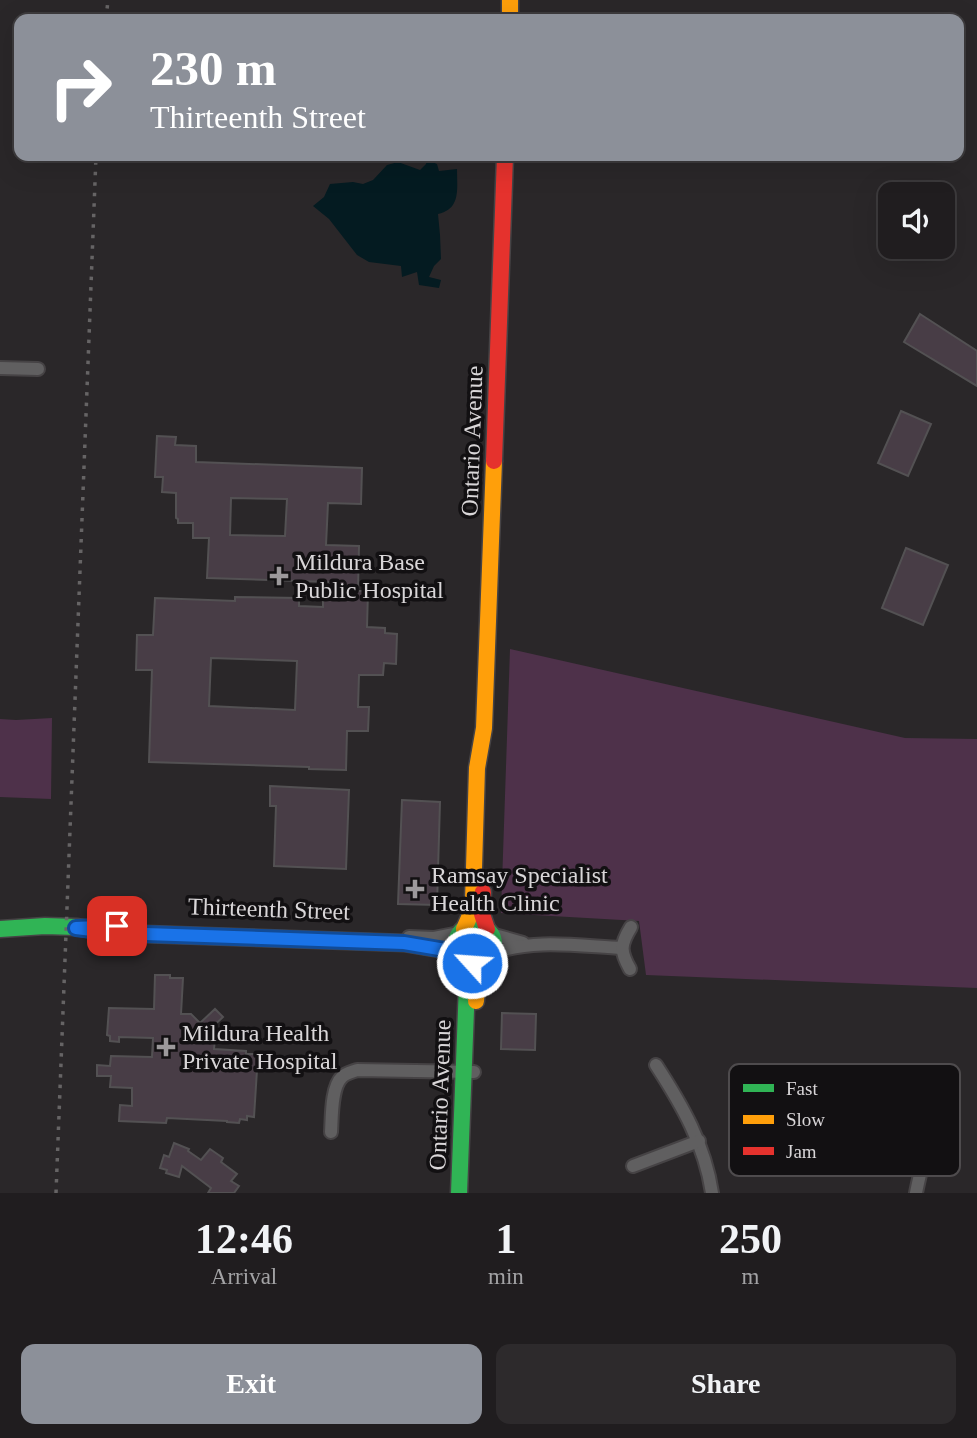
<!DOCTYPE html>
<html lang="en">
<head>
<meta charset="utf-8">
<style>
	:root { --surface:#201d1f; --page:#2d2a2c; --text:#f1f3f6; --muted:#a2a2a4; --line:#3d3b3d; --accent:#8c9099 }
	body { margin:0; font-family:Georgia,serif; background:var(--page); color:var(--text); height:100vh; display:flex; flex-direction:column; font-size:26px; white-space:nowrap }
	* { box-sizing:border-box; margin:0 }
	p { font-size:23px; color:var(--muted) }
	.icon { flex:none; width:38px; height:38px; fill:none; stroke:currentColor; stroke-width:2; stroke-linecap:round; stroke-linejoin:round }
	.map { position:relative; height:1193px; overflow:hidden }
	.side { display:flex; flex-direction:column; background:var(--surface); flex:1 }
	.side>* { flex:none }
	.top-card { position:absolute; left:14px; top:14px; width:950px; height:147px; border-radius:14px; box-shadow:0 7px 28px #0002,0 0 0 2px var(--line); background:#8c9099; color:#fff; overflow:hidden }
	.fabs { position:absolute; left:878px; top:182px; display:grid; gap:14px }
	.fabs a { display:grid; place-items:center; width:77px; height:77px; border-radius:14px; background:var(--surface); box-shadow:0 7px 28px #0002,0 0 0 2px var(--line); font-size:35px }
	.pin { position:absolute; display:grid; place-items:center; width:60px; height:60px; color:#fff; margin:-30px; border-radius:14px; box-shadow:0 4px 10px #0006 }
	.me { position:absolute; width:77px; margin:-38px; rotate:296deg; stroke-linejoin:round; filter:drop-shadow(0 0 5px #0008) }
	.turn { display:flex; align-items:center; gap:24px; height:147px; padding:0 21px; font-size:32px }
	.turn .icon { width:91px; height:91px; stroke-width:2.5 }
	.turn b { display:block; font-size:49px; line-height:60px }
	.eta { display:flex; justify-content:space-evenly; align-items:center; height:119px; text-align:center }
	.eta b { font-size:42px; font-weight:700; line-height:49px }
	.action { display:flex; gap:14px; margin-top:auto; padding:14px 21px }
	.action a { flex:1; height:80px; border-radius:14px; background:var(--accent); color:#fff; font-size:28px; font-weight:700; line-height:80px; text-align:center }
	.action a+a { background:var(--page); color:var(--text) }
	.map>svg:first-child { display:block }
	.green { fill:#4e314a }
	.water { fill:#041b21 }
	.building { fill:#483d46; stroke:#535153; stroke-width:2; fill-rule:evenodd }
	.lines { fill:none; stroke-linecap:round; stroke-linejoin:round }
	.street-casing { stroke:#464345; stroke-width:16 }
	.fast-casing { stroke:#464345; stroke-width:19 }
	.slow-casing { stroke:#464345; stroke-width:19 }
	.jam-casing { stroke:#464345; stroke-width:19 }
	.street { stroke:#605f60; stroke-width:12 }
	.fast { stroke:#30b455; stroke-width:16 }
	.slow { stroke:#ff9f0a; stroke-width:16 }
	.jam { stroke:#e5322d; stroke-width:16 }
	.rail { stroke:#666465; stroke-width:3.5; stroke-dasharray:3.5 7; stroke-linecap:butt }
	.route-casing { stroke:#114b97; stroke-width:18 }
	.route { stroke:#1a73e8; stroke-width:12 }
	.poi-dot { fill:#9c999b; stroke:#121012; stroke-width:2.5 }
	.labels { text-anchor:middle; stroke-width:7; stroke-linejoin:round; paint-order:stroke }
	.street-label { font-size:24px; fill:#d9d6d8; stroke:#121012 }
	.poi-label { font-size:24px; fill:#d9d6d8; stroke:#121012; text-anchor:start }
	.key { fill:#121012; stroke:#4e4b4d; stroke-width:2 }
	.key-label { font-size:19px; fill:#d9d6d8 }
</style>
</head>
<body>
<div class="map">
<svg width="977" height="1193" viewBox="0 0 977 1193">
	<rect width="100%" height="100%" fill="#2a2729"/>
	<g class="green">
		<path d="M510,649L905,738L977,739V988L646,975L639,921L501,913Z"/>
		<path d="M52,718L51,799L0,797V719L16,720Z"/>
	</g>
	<path class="water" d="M427,160L437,164L439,171L457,169C457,189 461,209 438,214L440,235L441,259L434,266L429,277L441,280L439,288L419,285L417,272L402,277L401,266L369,262L357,255L329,219L313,206L324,197L330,184L353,182L363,184L373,180L387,165L398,162L420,170L426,164Z"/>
	<g class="building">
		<path d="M920,314L977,351V386L904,342Z"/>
		<path d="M901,411L931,424L908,476L878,463Z"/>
		<path d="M157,436L176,437L175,445L196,446V462L362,468L361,504L328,503L326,545L359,546L358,591H368L367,627L385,628V633L397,634L396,664L384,663L383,675H359L358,707H369L368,731H347L346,770L309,769V767L149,762L152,670H136L137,635H153L155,598L235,601V597L299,598V606L323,607V599H330V582L207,578L209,538H193V523H178V519L176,518V493L162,492L163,477H155ZM231,498L287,499L285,536L230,535ZM211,658L297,661L295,710L209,706Z"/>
		<path d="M906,548L948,565L923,625L882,608Z"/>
		<path d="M270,786L349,790L346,869L274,866L276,806H270Z"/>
		<path d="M402,800L440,802L437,905L398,904Z"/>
		<path d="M155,975H170V978H183L181,1014H191L200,1023L215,1009L223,1017L208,1031L215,1039L214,1049L246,1051V1054H258L254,1117L247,1116V1120L240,1119L239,1123L227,1122V1121L167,1118L166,1123L119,1121L120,1105L132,1106V1088L110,1087L111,1076H97V1065L110,1066L111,1056L152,1057L153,1038L119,1037V1042L110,1041V1036L107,1035L109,1008L154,1009Z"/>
		<path d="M502,1013L536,1014L535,1050L501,1049Z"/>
		<path d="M174,1143L189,1149L188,1151L201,1160L210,1149L223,1158L221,1162L237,1174L231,1181L239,1186L234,1193H208L211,1188L182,1166L179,1177L166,1173L167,1170L160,1168L164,1155L169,1157Z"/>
	</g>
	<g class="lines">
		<g class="street-casing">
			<g id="street">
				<path d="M0,368L38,369"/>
				<path d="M491,934L523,943"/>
				<path d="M409,937L434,938L459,933"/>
				<path d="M491,954C532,938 579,946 622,948"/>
				<path d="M630,969C620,951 620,945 631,927"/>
				<path d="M656,1065C682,1105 705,1145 712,1193"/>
				<path d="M837,1078C854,1078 870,1079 886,1079C895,1079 905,1079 913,1082C944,1092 920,1170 916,1193"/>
				<path d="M331,1132C332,1118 331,1087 342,1077C346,1073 352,1072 357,1070L474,1072"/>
				<path d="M633,1166L699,1141"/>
			</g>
		</g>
		<g class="fast-casing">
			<g id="fast">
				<circle cx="475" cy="944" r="19"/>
				<path d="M0,929L45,926L76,927L116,933L404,943L457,952"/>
				<path d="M459,1193L467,984L465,965L461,957"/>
			</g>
		</g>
		<g class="slow-casing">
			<g id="slow">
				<path d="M510,0V19"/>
				<path d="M464,929L471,913L473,901L477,768L484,728L494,461"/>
				<path d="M476,1001L477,988L484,960"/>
			</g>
		</g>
		<g class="jam-casing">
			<g id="jam">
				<path d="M494,461L505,156"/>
				<path d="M483,892L482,914L487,929"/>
			</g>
		</g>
		<use href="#street" class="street"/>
		<use href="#fast" class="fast"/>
		<use href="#slow" class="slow"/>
		<use href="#jam" class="jam"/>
		<g class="rail">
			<path d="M106,19L108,0"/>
			<path d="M56,1193L96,156"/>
		</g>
	</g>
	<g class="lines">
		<g class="route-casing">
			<path id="route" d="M117,926L76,928L116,933L404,943L457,952L466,961L472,963"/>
		</g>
		<use href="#route" class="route"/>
	</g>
	<g class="poi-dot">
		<path d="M275.5 565.5h7v7h7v7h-7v7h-7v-7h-7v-7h7z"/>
		<path d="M411.5 878.5h7v7h7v7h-7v7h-7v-7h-7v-7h7z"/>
		<path d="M162.5 1036.5h7v7h7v7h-7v7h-7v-7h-7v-7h7z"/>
	</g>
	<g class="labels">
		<g class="street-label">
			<text transform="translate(472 441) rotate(-88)" y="8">Ontario Avenue</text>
			<text transform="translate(269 909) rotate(2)" y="8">Thirteenth Street</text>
			<text transform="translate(440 1095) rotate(-88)" y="8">Ontario Avenue</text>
		</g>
		<g class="poi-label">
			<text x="295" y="570">Mildura Base<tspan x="295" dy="28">Public Hospital</tspan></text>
			<text x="431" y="883">Ramsay Specialist<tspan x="431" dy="28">Health Clinic</tspan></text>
			<text x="182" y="1041">Mildura Health<tspan x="182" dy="28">Private Hospital</tspan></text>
		</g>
	</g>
	<rect x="729" y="1064" width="231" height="112" rx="10" class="key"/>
	<rect x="743" y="1084" width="31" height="8" fill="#30b455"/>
	<rect x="743" y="1115" width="31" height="9" fill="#ff9f0a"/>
	<rect x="743" y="1147" width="31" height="8" fill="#e5322d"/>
	<g class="key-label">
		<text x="786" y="1095">Fast</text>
		<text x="786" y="1126">Slow</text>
		<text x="786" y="1158">Jam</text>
	</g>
</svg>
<div class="fabs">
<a><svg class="icon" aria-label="sound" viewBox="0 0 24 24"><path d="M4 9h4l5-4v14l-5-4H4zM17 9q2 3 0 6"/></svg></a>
</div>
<div class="pin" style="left:117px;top:926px;background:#d93025"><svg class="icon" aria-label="arrive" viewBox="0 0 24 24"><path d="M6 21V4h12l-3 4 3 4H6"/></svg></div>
<svg class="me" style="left:472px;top:963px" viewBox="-20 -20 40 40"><circle r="17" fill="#1a73e8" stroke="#fff" stroke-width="3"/><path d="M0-11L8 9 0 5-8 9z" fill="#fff"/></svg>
<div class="top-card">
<div class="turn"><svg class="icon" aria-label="right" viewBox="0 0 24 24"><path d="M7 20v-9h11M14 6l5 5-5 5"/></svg><div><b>230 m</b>Thirteenth Street</div></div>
</div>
</div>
<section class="side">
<div class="eta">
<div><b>12:46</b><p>Arrival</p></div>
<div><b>1</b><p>min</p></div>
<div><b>250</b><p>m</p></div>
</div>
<div class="action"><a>Exit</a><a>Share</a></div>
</section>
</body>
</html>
